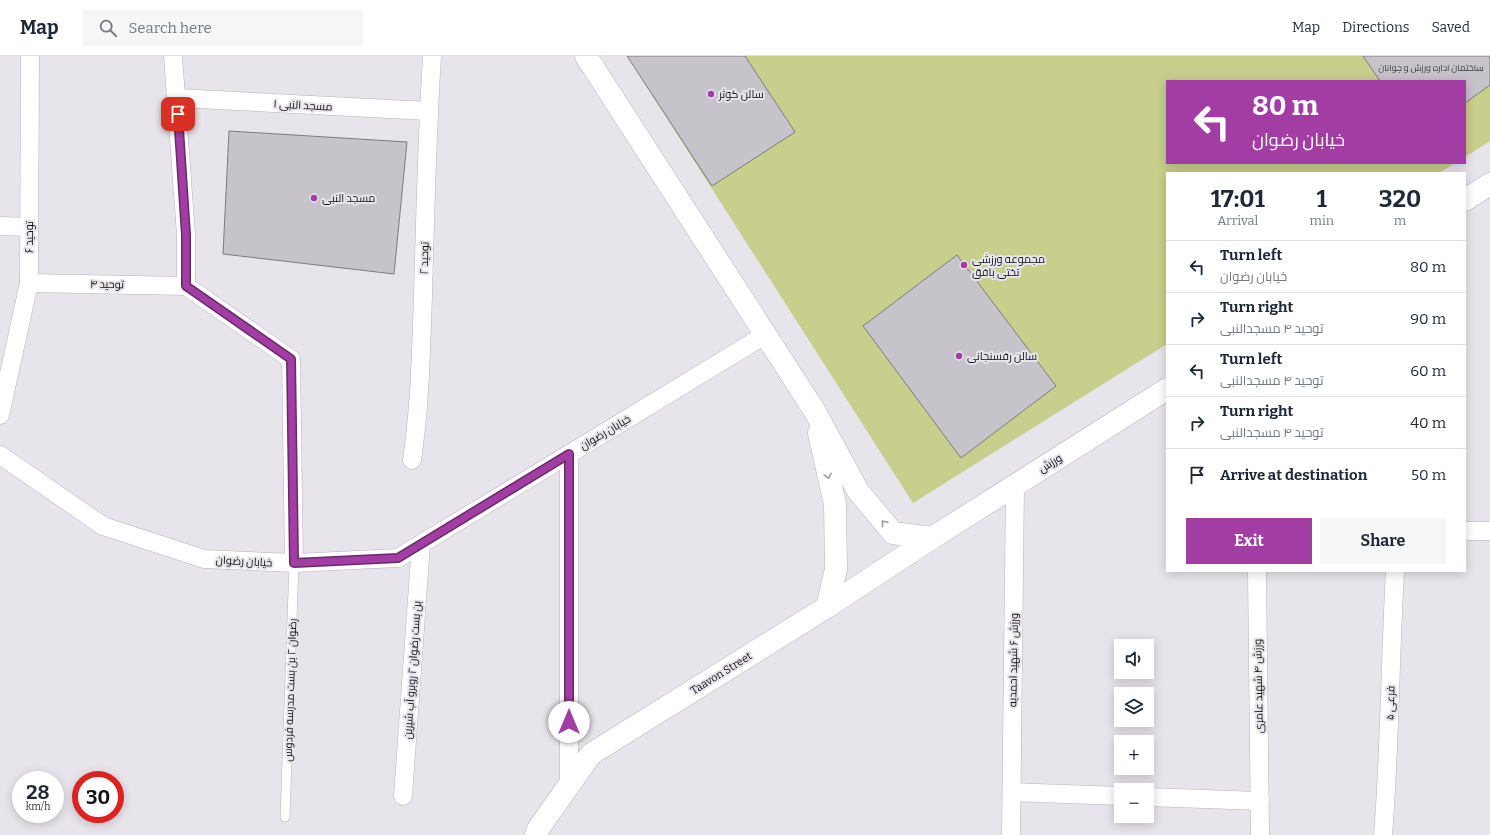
<!DOCTYPE html>
<html lang="en">
<head>
<meta charset="utf-8">
<style>
	:root { --surface:#fff; --page:#f6f6f7; --text:#1f2937; --muted:#747a83; --line:#e0e1e3; --accent:#a23ea3 }
	body { margin:0; font-family:Bitter,Cairo,serif; background:var(--page); color:var(--text); height:100vh; display:flex; flex-direction:column; font-size:15px; white-space:nowrap }
	* { box-sizing:border-box; margin:0 }
	p { font-size:13px; color:var(--muted) }
	.icon { flex:none; width:22px; height:22px; fill:none; stroke:currentColor; stroke-width:2; stroke-linecap:round; stroke-linejoin:round }
	.map { position:relative; flex:1; overflow:hidden }
	.sheet { position:absolute; left:1166px; top:116px; width:300px; height:400px; display:flex; flex-direction:column; background:var(--surface); border-radius:0px; box-shadow:0 2px 10px #0003 }
	.sheet>* { flex:none }
	.banner { position:absolute; left:1166px; top:24px; width:300px; height:84px; border-radius:0px; box-shadow:0 2px 10px #0003; background:#a23ea3; color:#fff; overflow:hidden }
	.tools { position:absolute; left:1114px; top:583px; display:grid; gap:8px }
	.tools a { display:grid; place-items:center; width:40px; height:40px; border-radius:0px; background:var(--surface); box-shadow:0 2px 10px #0003; font-size:20px }
	.speed { position:absolute; left:12px; top:715px; display:flex; gap:8px; font-size:20px; font-weight:700; text-align:center }
	.speed>* { display:grid; place-content:center; width:52px; height:52px; border-radius:50%; background:var(--surface); box-shadow:0 2px 10px #0003; line-height:1 }
	.speed small { font-size:10px; font-weight:400 }
	.speed .limit { border:6px solid #d22; background:#fff; color:#111 }
	.pin { position:absolute; display:grid; place-items:center; width:34px; height:34px; color:#fff; margin:-17px; border-radius:8px; box-shadow:0 2px 6px #0006 }
	.me { position:absolute; width:44px; margin:-22px; rotate:0deg; stroke-linejoin:round; filter:drop-shadow(0 0 3px #0008) }
	.turn { display:flex; align-items:center; gap:14px; height:84px; padding:0 20px; font-size:18px }
	.turn .icon { width:52px; height:52px; stroke-width:2.5 }
	.turn b { display:block; font-size:28px; line-height:34px }
	.eta { display:flex; justify-content:space-evenly; align-items:center; height:68px; text-align:center }
	.eta b { font-size:24px; font-weight:700; line-height:28px }
	.cta { display:flex; gap:8px; margin-top:auto; padding:8px 20px }
	.cta a { flex:1; height:46px; border-radius:0px; background:var(--accent); color:#fff; font-size:16px; font-weight:700; line-height:46px; text-align:center }
	.cta a+a { background:var(--page); color:var(--text) }
	ul { padding:0; list-style:none }
	li { display:flex; align-items:center; gap:12px; height:52px; padding:0 20px; border-top:1px solid var(--line) }
	li div { flex:1 }
	li b { display:block; font-size:15px }
	li em { font-style:normal }
	header { display:flex; align-items:center; gap:24px; box-sizing:border-box; height:56px; padding:0 20px; background:var(--surface); border-bottom:1px solid var(--line) }
	header strong { font-size:19px }
	nav { display:flex; gap:22px; margin-inline-start:auto; font-size:14px }
	.search { width:280px; height:36px; background:var(--page); display:flex; align-items:center; gap:10px; box-sizing:border-box; padding:0 14px; border-radius:0px; color:var(--muted); font-size:15px }
	.map>svg:first-child { display:block }
	.green { fill:#c8ce8c }
	.building { fill:#c6c3ca; stroke:#7e7b81 }
	.lines { fill:none; stroke-linecap:round; stroke-linejoin:round }
	.service-casing { stroke:#b6b3ba; stroke-width:10 }
	.minor-casing { stroke:#b6b3ba; stroke-width:19 }
	.tertiary-casing { stroke:#b6b3ba; stroke-width:23 }
	.service { stroke:#fff; stroke-width:9 }
	.minor { stroke:#fff; stroke-width:18 }
	.tertiary { stroke:#fff; stroke-width:22 }
	.oneway { stroke:#a1a0a1 }
	.route-casing { stroke:#69286a; stroke-width:10 }
	.route { stroke:#a23ea3; stroke-width:7 }
	.poi-dot { fill:#a23ea3; stroke:#e7e4eb; stroke-width:1.5 }
	.labels { text-anchor:middle; stroke-width:4; stroke-linejoin:round; paint-order:stroke }
	.number-label { font-size:9px; fill:#403e42 }
	.poi-label { font-size:11px; fill:#131214; stroke:#e7e4eb; text-anchor:start }
	.street-label { font-size:11px; fill:#131214; stroke:#e7e4eb }
</style>
</head>
<body>
<header>
<strong>Map</strong>
<div class="search"><svg class="icon" aria-label="search" viewBox="0 0 24 24"><circle cx="10" cy="10" r="6"/><path d="M15 15l6 6"/></svg>Search here</div>
<nav><a>Map</a><a>Directions</a><a>Saved</a></nav>
</header>
<div class="map">
<svg width="1490" height="779" viewBox="0 0 1490 779">
	<rect width="100%" height="100%" fill="#e7e4eb"/>
	<path class="green" d="M627,0H1490V85L1465,101V25H1167V107H1455L1439,117H1167V288L913,447Z"/>
	<g class="building">
		<path d="M627,0H745L795,76L712,130Z"/>
		<path d="M1363,0H1490V29L1465,47V25H1380Z"/>
		<path d="M229,75L407,86L394,218L223,198Z"/>
		<path d="M957,199L1056,330L961,402L863,270Z"/>
	</g>
	<g class="lines">
		<g class="service-casing">
			<path id="service" d="M285,761L294,507"/>
		</g>
		<g class="minor-casing">
			<g id="minor">
				<path d="M173,0L186,179V230L291,303L294,507"/>
				<path d="M177,42L428,55"/>
				<path d="M0,170L28,171"/>
				<path d="M29,227L186,230"/>
				<path d="M0,359L29,227L30,0"/>
				<path d="M569,398V729"/>
				<path d="M0,399L103,470L204,503L294,507L398,502L765,279"/>
				<path d="M412,404C420,350 421,295 423,240C425,160 427,80 432,0"/>
				<path d="M1465,475H1490"/>
				<path d="M1257,515L1260,779"/>
				<path d="M1012,736L1121,740"/>
				<path d="M403,740L421,488"/>
				<path d="M1147,741L1260,745"/>
				<path d="M1011,779L1015,429"/>
				<path d="M1383,779C1390,691 1390,603 1395,515"/>
			</g>
		</g>
		<g class="tertiary-casing">
			<g id="tertiary">
				<path d="M586,0L814,354L858,435L893,477L932,482"/>
				<path d="M1465,144L1490,128"/>
				<path d="M819,377L835,448L836,513L827,551"/>
				<path d="M536,779L538,773L591,698L827,551L932,482L1167,333"/>
			</g>
		</g>
		<use href="#service" class="service"/>
		<use href="#minor" class="minor"/>
		<use href="#tertiary" class="tertiary"/>
	</g>
	<defs><path id="oneway-chevron" d="M-2-3.5L2.5 0L-2 3.5" fill="none" stroke-width="1.6" stroke-linecap="round" stroke-linejoin="round"/></defs>
	<g class="oneway">
		<use href="#oneway-chevron" transform="translate(828 420) rotate(78)"/>
		<use href="#oneway-chevron" transform="translate(884 467) rotate(-129)"/>
	</g>
	<g class="lines">
		<g class="route-casing">
			<path id="route" d="M178,58L186,179V230L291,303L294,507L398,502L569,398V666"/>
		</g>
		<use href="#route" class="route"/>
	</g>
	<g class="poi-dot">
		<circle cx="711" cy="38" r="4"/>
		<circle cx="314" cy="142" r="4"/>
		<circle cx="964" cy="209" r="4"/>
		<circle cx="959" cy="300" r="4"/>
	</g>
	<g class="labels">
		<g class="number-label">
			<text x="1431" y="15">ساختمان اداره ورزش و جوانان</text>
		</g>
		<g class="poi-label">
			<text x="719" y="42">سالن کوثر</text>
			<text x="322" y="146">مسجد النبی</text>
			<text x="972" y="207">مجموعه ورزشی<tspan x="972" dy="13">تختی بافق</tspan></text>
			<text x="967" y="304">سالن رفسنجانی</text>
		</g>
		<g class="street-label">
			<text transform="translate(303 49) rotate(3)" y="4">مسجد النبی ۱</text>
			<text transform="translate(29 181) rotate(-90)" y="4">توحید ۶</text>
			<text transform="translate(424 202) rotate(-88)" y="4">توحید ۲</text>
			<text transform="translate(107 228) rotate(1)" y="4">توحید ۴</text>
			<text transform="translate(605 376) rotate(-31)" y="4">خیابان رضوان</text>
			<text transform="translate(1050 407) rotate(-32)" y="4">ورزش</text>
			<text transform="translate(244 505) rotate(3)" y="4">خیابان رضوان</text>
			<text transform="translate(1013 604) rotate(-89)" y="4">ورزش ۶ شهید احمدیه</text>
			<text transform="translate(412 614) rotate(-86)" y="4">بن بست رضوان ۲ روبرو آب شیرین</text>
			<text transform="translate(721 617) rotate(-32)" y="4">Taavon Street</text>
			<text transform="translate(1258 630) rotate(-91)" y="4">ورزش ۴ شهید عامری</text>
			<text transform="translate(290 634) rotate(-88)" y="4">رضوان ۲ بن بست مدرسه فردوس</text>
			<text transform="translate(1390 647) rotate(-88)" y="4">فرعی ۵</text>
		</g>
	</g>
</svg>
<div class="tools">
<a><svg class="icon" aria-label="sound" viewBox="0 0 24 24"><path d="M4 9h4l5-4v14l-5-4H4zM17 9q2 3 0 6"/></svg></a>
<a><svg class="icon" aria-label="layers" viewBox="0 0 24 24"><path d="M12 4l9 5-9 5-9-5zM3 14l9 5 9-5"/></svg></a>
<a>+</a>
<a>−</a>
</div>
<div class="speed"><div>28<small>km/h</small></div><div class="limit">30</div></div>
<div class="pin" style="left:178px;top:58px;background:#d93025"><svg class="icon" aria-label="arrive" viewBox="0 0 24 24"><path d="M6 21V4h12l-3 4 3 4H6"/></svg></div>
<svg class="me" style="left:569px;top:666px" viewBox="-20 -20 40 40"><circle r="19" fill="#fff"/><path d="M0-13L10 11 0 6-10 11z" fill="#a23ea3"/></svg>
<div class="banner">
<div class="turn"><svg class="icon" aria-label="left" viewBox="0 0 24 24"><path d="M17 20v-9H6M10 6l-5 5 5 5"/></svg><div><b>80 m</b>خیابان رضوان</div></div>
</div>
<section class="sheet">
<div class="eta">
<div><b>17:01</b><p>Arrival</p></div>
<div><b>1</b><p>min</p></div>
<div><b>320</b><p>m</p></div>
</div>
<ul>
<li><svg class="icon" aria-label="left" viewBox="0 0 24 24"><path d="M17 20v-9H6M10 6l-5 5 5 5"/></svg><div><b>Turn left</b><p>خیابان رضوان</p></div><em>80 m</em></li>
<li><svg class="icon" aria-label="right" viewBox="0 0 24 24"><path d="M7 20v-9h11M14 6l5 5-5 5"/></svg><div><b>Turn right</b><p>توحید ۴ مسجدالنبی</p></div><em>90 m</em></li>
<li><svg class="icon" aria-label="left" viewBox="0 0 24 24"><path d="M17 20v-9H6M10 6l-5 5 5 5"/></svg><div><b>Turn left</b><p>توحید ۴ مسجدالنبی</p></div><em>60 m</em></li>
<li><svg class="icon" aria-label="right" viewBox="0 0 24 24"><path d="M7 20v-9h11M14 6l5 5-5 5"/></svg><div><b>Turn right</b><p>توحید ۴ مسجدالنبی</p></div><em>40 m</em></li>
<li><svg class="icon" aria-label="arrive" viewBox="0 0 24 24"><path d="M6 21V4h12l-3 4 3 4H6"/></svg><div><b>Arrive at destination</b></div><em>50 m</em></li>
</ul>
<div class="cta"><a>Exit</a><a>Share</a></div>
</section>
</div>
</body>
</html>
